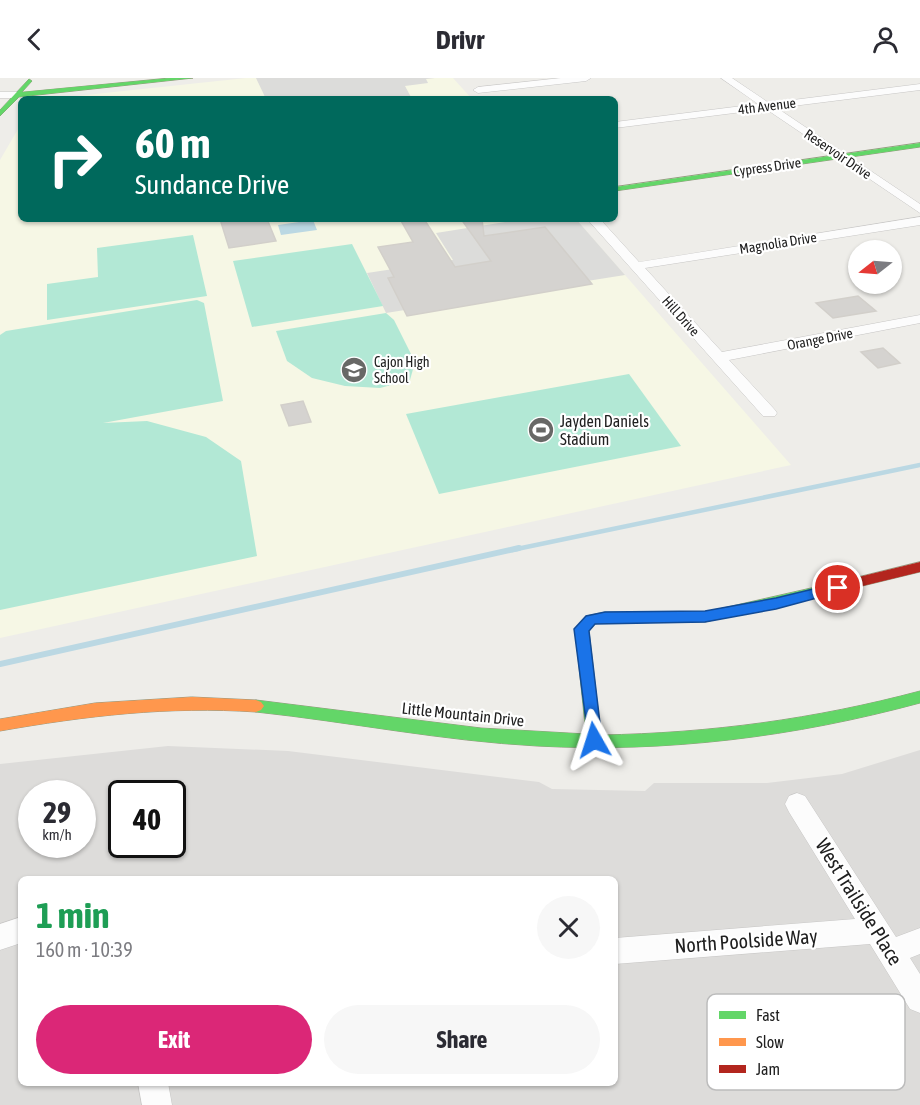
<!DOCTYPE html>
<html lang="en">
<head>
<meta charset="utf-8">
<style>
	:root { --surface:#fff; --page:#f7f7f7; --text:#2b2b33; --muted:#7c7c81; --accent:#db2777 }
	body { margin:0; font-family:"Asap Condensed",sans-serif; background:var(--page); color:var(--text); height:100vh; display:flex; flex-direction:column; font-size:22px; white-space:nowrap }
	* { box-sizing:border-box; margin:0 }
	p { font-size:20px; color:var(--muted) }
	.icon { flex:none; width:33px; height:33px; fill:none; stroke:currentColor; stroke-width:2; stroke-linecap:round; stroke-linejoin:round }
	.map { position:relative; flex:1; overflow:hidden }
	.drawer { position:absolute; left:18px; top:798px; width:600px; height:210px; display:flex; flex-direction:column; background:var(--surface); border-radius:9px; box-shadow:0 2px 4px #0004 }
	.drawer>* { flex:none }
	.top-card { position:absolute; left:18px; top:18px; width:600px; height:126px; border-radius:9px; box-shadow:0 2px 4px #0004; background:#00695c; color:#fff; overflow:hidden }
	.needle { width:39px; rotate:253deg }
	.tools { position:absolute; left:848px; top:162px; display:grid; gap:12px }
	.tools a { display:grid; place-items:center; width:54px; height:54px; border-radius:50%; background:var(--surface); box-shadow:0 2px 4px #0004; font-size:30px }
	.speed { position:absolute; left:18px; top:702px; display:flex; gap:12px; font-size:30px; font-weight:700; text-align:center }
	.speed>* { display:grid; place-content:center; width:78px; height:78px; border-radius:50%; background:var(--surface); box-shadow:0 2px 4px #0004; line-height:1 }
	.speed small { font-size:15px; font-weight:400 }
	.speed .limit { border:3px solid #111; border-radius:9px; background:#fff; color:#111 }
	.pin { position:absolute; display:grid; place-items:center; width:51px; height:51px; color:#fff; margin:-26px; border:3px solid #fff; border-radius:50%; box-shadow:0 2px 6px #0007 }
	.me { position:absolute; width:66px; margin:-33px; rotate:354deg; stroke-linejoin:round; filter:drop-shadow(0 0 4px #0008) }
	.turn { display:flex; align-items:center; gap:21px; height:126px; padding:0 18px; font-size:27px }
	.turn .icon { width:78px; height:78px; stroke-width:2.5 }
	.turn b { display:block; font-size:42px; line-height:51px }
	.round { display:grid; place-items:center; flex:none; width:63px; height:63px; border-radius:32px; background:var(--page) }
	.head { display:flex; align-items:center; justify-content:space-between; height:102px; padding:0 18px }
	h1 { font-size:36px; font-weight:700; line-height:45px; color:#1e9e55 }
	.cta { display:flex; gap:12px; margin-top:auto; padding:12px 18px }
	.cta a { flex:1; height:69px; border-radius:36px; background:var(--accent); color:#fff; font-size:24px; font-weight:700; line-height:69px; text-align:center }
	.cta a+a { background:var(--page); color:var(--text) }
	header { display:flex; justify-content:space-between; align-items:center; height:78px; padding:0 18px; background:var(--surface); font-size:27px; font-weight:700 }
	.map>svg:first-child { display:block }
	.residential { fill:#dddcda; fill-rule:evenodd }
	.education { fill:#f6f7e5 }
	.religious { fill:#dcdcda }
	.pitch { fill:#b2e8d5 }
	.water { fill:#bbd8e3 }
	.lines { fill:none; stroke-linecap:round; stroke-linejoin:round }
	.stream-far1 { stroke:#bbd8e3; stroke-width:4.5 }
	.stream { stroke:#bbd8e3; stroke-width:6 }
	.building { fill:#d5d3d0; stroke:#d2cfca; stroke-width:1.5 }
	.street-casing { stroke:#c7c6c5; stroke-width:1 }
	.fast-casing { stroke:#95997f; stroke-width:1 }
	.slow-casing { stroke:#95997f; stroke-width:1 }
	.jam-casing { stroke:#95997f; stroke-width:1 }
	.street { fill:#fcfcfc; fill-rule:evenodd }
	.fast { fill:#63d668; fill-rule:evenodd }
	.slow { fill:#ff974d; fill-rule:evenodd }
	.jam { fill:#b3261e; fill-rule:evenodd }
	.route { fill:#1a73e8; stroke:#114b97; stroke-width:1.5 }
	.labels { text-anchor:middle; stroke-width:4.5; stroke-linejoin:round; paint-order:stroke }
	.far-street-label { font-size:14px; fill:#202020; stroke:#fff }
	.far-poi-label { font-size:14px; fill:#202020; stroke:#fff; text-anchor:start }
	.poi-label { font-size:16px; fill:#202020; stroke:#fff; text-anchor:start }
	.street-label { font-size:16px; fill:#202020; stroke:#fff }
	.near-street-label { font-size:20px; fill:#202020; stroke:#fff }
	.key { fill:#fff; stroke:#bcbcbc; stroke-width:1.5 }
	.key-label { font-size:16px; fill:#202020 }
</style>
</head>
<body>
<header><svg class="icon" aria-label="back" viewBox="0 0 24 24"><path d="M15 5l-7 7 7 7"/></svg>Drivr<svg class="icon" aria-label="person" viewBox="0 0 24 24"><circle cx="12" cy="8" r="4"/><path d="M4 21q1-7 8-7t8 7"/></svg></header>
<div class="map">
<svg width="920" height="1027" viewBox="0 0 920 1027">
	<rect width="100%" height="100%" fill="#eeede9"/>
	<path class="residential" d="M168,668L288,673L539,704L552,711L645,713L654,705H767L842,696L920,672V1027H0V686ZM32,716H82V766H32ZM122,716H172V766H122ZM21,801H615V1005H21Z"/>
	<g class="education">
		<path d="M246,0H453L472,21H48Z"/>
		<path d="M21,46V141H576L791,387L0,560V82Z"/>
	</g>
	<g class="religious">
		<path d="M256,0H435L426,1L428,5L405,8L412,21H266Z"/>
		<path d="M525,141H576L625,197L386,235L367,195L453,182L436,155Z"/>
	</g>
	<g class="pitch">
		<path d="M193,157L207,218L47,242V206L98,199L97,170Z"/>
		<path d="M352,166L383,228L252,249L233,183Z"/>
		<path d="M197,222L204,225L223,323L103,345L147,343L206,359L241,383L257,478L0,532V257L6,253Z"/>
		<path d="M386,235L394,242L415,284L410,302L380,310L345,308L312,300L287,283L276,253Z"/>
		<path d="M629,296L681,368L439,416L406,336Z"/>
	</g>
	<path class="water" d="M313,142L317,152L281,157L278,147Z"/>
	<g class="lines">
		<path class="stream-far1" d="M512,472L920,387"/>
		<path class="stream" d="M0,586L519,470"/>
	</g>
	<g class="building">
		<path d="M220,141H267L276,163L229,170Z"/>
		<path d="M400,141H424L455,189L491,183L461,141H482L484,158L545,149L592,206L407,238L388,200L394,199L378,169L413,164Z"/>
		<path d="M858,218L876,233L833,240L816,225Z"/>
		<path d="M883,270L900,285L878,290L861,274Z"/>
		<path d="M303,323L311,344L289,348L281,327Z"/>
	</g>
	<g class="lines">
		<g class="street-casing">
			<g id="street">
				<path d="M561,0H591L586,3L478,15L473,12L478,9Z"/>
				<path d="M721,0H732L769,25L920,6V12L777,30L920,126V135L766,31L615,50V44L758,26Z"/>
				<path d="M0,14H17L22,17L17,20H0Z"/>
				<path d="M920,139V147L645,190L722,274L920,237V245L729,282L775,332L777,335L775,338H763L587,141H600L639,184Z"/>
				<path d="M797,715L805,718L896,859L920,850V876L910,880L920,896V935L910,931L870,866L615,886V860L855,841L789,734L785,726L789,718Z"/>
				<path d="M21,839V865L0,872V846Z"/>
				<path d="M138,1005H168L172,1027H142Z"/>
			</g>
		</g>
		<g class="fast-casing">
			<g id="fast">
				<path d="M170,0H193L19,19L0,38V32L29,1L32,3L22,14Z"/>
				<path d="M920,65V69L615,113V109Z"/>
				<path d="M838,504L843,505L845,509L843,513L705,544H605L595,546L589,553L601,657C710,655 815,641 920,613V625C794,659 667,675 537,668C442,663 350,644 256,634L251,632L248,628L251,624L256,622L481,650L586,656L575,551L586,538L605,534H705Z"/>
			</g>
		</g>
		<g class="slow-casing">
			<path id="slow" d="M192,619L256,622L261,624L264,628L261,632L256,634C169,628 85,638 0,653V641L95,625Z"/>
		</g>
		<g class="jam-casing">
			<path id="jam" d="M920,484V494L838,514L831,509L838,504Z"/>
		</g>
		<use href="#street" class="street"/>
		<use href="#fast" class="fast"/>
		<use href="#slow" class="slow"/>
		<use href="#jam" class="jam"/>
	</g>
	<path class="route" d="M838,505L843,506V513L776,531L705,544L595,546L589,553L602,662L600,666H589L574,551L586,538L605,534L705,533L776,520Z"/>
	<defs>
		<g id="school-disc" transform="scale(1.35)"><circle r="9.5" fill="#686866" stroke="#fff"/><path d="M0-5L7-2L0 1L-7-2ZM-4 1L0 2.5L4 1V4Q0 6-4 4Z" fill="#fff"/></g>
		<g id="stadium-disc" transform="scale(1.35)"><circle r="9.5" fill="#686866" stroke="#fff"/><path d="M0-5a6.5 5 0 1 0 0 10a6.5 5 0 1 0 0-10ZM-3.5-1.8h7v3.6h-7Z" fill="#fff"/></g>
	</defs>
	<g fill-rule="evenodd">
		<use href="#school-disc" x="354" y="292"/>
		<use href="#stadium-disc" x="541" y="352"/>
	</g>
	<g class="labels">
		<g class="far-street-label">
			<text transform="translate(767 28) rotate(-7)" y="5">4th Avenue</text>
			<text transform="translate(838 76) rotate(34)" y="5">Reservoir Drive</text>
			<text transform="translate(767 89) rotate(-8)" y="5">Cypress Drive</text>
			<text transform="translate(778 165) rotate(-9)" y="5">Magnolia Drive</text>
			<text transform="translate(681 238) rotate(48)" y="5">Hill Drive</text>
			<text transform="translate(820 261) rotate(-11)" y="5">Orange Drive</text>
		</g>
		<g class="far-poi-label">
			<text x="374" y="289">Cajon High<tspan x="374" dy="16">School</tspan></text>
		</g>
		<g class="poi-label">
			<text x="560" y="349">Jayden Daniels<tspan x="560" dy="18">Stadium</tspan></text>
		</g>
		<g class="street-label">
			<text transform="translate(463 636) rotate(6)" y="6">Little Mountain Drive</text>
		</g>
		<g class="near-street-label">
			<text transform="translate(859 824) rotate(58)" y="7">West Trailside Place</text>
			<text transform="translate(746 863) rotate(-4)" y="7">North Poolside Way</text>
		</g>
	</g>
	<rect x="707" y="916" width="198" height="96" rx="9" class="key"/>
	<rect x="719" y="933" width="27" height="8" fill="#63d668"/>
	<rect x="719" y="960" width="27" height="8" fill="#ff974d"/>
	<rect x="719" y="987" width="27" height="8" fill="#b3261e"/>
	<g class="key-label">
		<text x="756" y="943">Fast</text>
		<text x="756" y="970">Slow</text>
		<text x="756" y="997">Jam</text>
	</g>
</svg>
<div class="tools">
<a><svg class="needle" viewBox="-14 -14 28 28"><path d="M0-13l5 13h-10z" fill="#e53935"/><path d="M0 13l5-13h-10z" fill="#7c7c81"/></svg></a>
</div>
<div class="speed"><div>29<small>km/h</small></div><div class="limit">40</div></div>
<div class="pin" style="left:838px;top:510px;background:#d93025"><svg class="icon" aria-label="arrive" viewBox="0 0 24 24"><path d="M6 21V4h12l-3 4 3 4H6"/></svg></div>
<svg class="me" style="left:594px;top:662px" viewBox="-20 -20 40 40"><path d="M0-17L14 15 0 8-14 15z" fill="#1a73e8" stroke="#fff" stroke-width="4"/></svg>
<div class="top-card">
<div class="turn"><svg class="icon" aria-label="right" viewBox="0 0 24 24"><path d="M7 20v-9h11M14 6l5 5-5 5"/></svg><div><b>60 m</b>Sundance Drive</div></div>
</div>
<section class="drawer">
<div class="head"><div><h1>1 min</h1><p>160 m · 10:39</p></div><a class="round"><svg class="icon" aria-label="close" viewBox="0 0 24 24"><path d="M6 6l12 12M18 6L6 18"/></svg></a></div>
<div class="cta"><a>Exit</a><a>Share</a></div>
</section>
</div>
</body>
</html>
